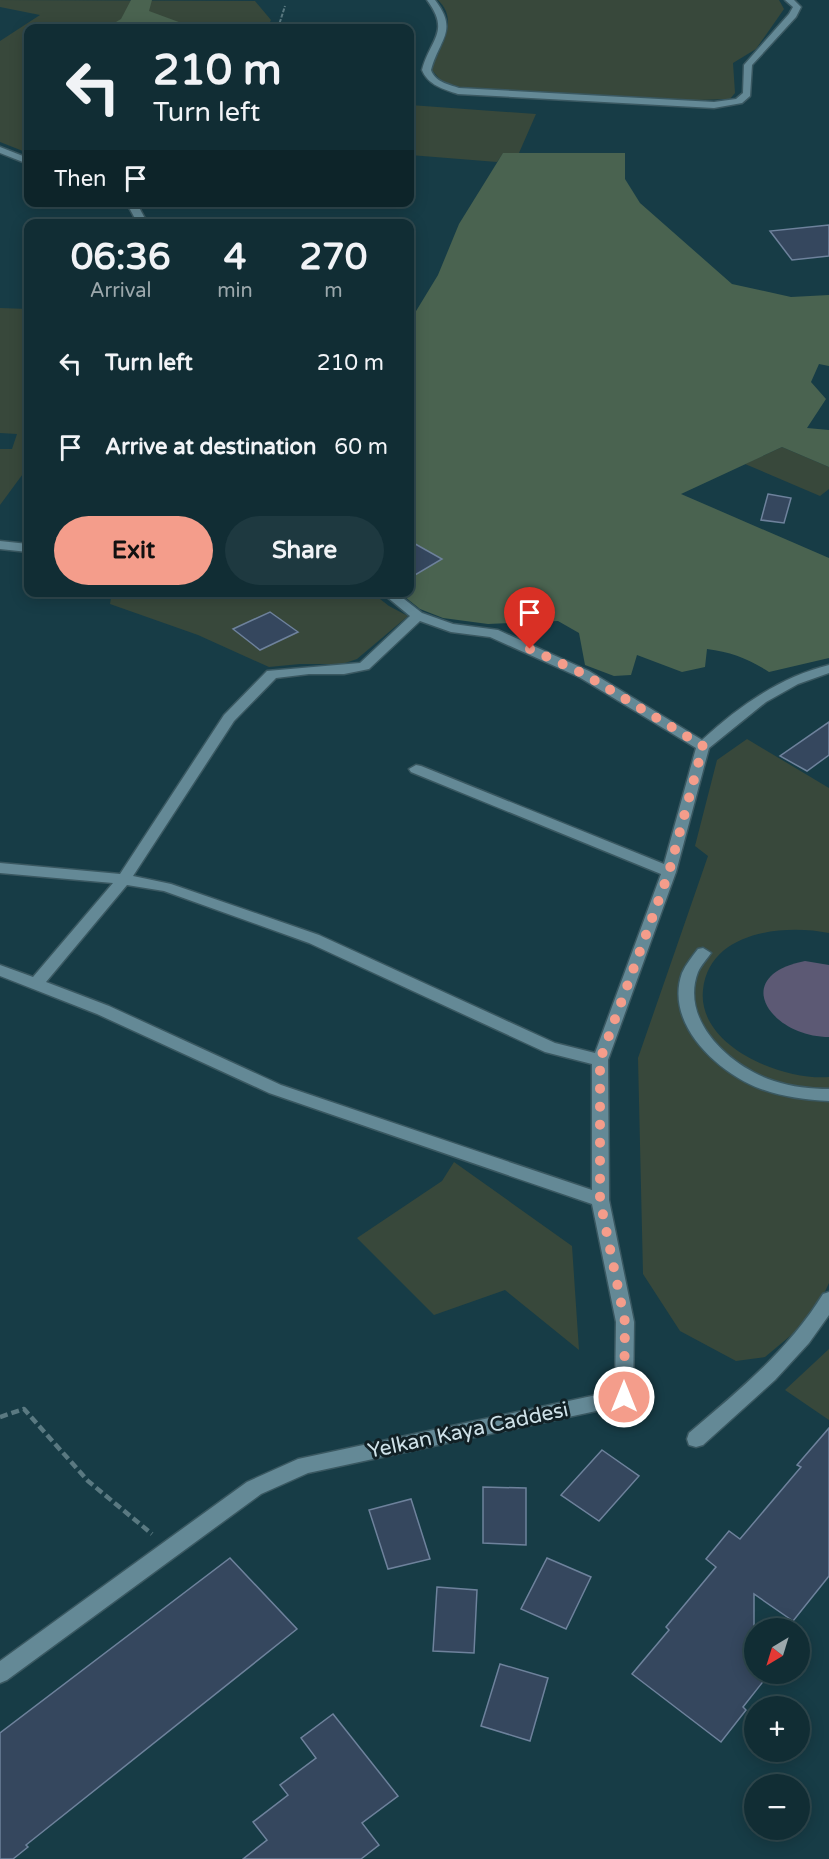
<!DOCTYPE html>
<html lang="en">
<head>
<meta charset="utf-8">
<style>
	:root { --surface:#112d34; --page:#1e3940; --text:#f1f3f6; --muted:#9ca8ac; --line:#30494f; --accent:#f49d8b }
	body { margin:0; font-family:"Varela Round",sans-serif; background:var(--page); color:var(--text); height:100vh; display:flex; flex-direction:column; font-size:22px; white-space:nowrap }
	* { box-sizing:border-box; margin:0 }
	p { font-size:20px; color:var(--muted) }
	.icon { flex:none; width:33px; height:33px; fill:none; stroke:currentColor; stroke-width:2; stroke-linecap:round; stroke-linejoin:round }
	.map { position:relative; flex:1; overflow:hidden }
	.side { position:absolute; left:24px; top:219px; width:390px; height:378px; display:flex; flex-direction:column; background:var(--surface); border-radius:12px; box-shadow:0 3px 15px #0003,0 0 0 2px var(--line) }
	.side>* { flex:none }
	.hud { position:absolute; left:24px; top:24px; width:390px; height:183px; border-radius:12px; box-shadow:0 3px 15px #0003,0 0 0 2px var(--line); background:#112d34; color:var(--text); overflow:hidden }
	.needle { width:39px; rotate:218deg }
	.fabs { position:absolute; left:744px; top:1618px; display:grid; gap:12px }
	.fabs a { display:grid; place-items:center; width:66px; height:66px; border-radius:50%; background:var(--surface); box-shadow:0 3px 15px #0003,0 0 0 2px var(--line); font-size:30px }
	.pin { position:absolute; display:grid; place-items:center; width:51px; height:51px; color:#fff; margin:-62px -26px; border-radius:50% 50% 50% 0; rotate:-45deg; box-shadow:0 0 6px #0007 }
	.pin .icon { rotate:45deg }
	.me { position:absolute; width:66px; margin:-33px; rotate:0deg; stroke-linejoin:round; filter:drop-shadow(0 0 4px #0008) }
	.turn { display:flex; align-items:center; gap:21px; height:126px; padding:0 30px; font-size:27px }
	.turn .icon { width:78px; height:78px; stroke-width:2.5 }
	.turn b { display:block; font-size:42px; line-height:51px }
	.then { display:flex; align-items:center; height:57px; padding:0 30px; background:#0003; gap:12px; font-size:22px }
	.eta { display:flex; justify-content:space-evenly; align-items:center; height:102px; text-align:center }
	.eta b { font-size:36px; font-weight:700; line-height:42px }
	.action { display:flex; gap:12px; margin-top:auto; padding:12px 30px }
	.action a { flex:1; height:69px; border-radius:36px; background:var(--accent); color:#111; font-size:24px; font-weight:700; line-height:69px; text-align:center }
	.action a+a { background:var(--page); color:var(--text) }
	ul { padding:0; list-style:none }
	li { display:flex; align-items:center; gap:18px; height:84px; padding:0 30px }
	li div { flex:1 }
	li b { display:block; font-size:22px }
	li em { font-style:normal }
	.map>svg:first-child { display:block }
	.green { fill:#38483b; fill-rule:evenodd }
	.forest { fill:#4a6350 }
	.water { fill:#5c5974 }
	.building { fill:#35475e; stroke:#6e829c; stroke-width:1.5 }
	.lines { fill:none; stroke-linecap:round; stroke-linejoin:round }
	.minor-casing { stroke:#3a5861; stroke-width:3 }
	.path-far1 { stroke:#5a7981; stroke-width:2; stroke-dasharray:4 1.5; stroke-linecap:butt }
	.path { stroke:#5a7981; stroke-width:4.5; stroke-dasharray:8 4; stroke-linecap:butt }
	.minor { fill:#648996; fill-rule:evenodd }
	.route { stroke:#f49d8b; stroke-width:10; stroke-dasharray:0 18 }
	.labels { text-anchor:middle; stroke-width:6; stroke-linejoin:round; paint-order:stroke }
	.street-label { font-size:21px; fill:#cfe2e9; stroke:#112025 }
</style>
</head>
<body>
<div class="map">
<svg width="829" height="1859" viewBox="0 0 829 1859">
	<rect width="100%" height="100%" fill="#173c46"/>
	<g class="green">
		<path d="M0,0L255,1L271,20L267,28H28V153L0,142V41L40,15L0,7Z"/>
		<path d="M438,0H779L784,9L756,49L733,63L735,93L730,99L666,101L458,88L443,83L431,69C440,47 460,21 438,0Z"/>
		<path d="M410,105L536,114L519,153L503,154L497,162L410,155Z"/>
		<path d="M0,308L28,309V467L0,505V449H12L17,434L0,433Z"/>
		<path d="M782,447L829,467V489L820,496L745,464Z"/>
		<path d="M112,592H371L389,606L408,616L357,659L342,664H300L269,667L198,635L110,604ZM233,629L297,632L260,650Z"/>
		<path d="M747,739L829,788V933C784,924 709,931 703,990C697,1047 784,1081 829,1077V1283L813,1317L765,1357L736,1361L680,1331L643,1274L638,1058L708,856L695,846L717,760Z"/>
		<path d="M454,1162L572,1246L579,1350L505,1290L434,1315L357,1238L442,1181Z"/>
		<path d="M829,1349V1420L785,1390Z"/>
	</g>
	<g class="forest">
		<path d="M131,0H152L149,11L195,28H106L121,19Z"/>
		<path d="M503,153H625V179L640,203L732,284L791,297L829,295V366L819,364L811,382L826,399L807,428L829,430V467L782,447L681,494L829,558V658L769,672C749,659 731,652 707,649L705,667L682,672L637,655L631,675L614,676L585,665L579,633L558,621L488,624L443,618L420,609L400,593L410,592V321L438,275L459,224Z"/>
	</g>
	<path class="water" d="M805,961L829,965V1037C771,1037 728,976 805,961Z"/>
	<g class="building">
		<path d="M829,225V256L792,260L770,231Z"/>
		<path d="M768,494L791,498L784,523L761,520Z"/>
		<path d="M410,541L442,559L410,578Z"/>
		<path d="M270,612L298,632L260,650L233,629Z"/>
		<path d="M829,722V755L807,771L780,756Z"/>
		<path d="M829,1428V1576L793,1621L754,1594V1674H769L743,1707L746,1710L721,1742L632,1674L669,1630L666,1627L716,1567L706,1559L729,1531L740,1539L801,1467L797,1465Z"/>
		<path d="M602,1450L639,1476L599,1521L561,1495Z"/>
		<path d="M483,1487L526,1488V1545L483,1543Z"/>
		<path d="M411,1499L430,1559L388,1569L369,1510Z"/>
		<path d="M230,1558L297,1629L26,1845L28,1847L13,1859H0V1733Z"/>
		<path d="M547,1558L591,1577L566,1629L521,1609Z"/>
		<path d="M437,1587L477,1590L474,1653L433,1651Z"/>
		<path d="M500,1664L548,1678L530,1741L481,1726Z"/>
		<path d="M333,1714L398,1796L362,1823L379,1845L361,1859H243L267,1840L253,1822L288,1795L280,1785L316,1758L301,1738Z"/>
	</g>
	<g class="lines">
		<g class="minor-casing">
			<g id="minor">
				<path d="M427,0H435C459,31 439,39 431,70C435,82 448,84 459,88L714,102L736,99L743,93L744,65L789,14L793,7L785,0H794L801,7L796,17L752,65L750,96L742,103L714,108L458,94C443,89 428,85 422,70C430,39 451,32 427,0Z"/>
				<path d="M0,147L28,158V164L0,153Z"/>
				<path d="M126,202H136L148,224H138Z"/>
				<path d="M0,541L28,544V552L0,549Z"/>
				<path d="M381,592H395L422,613L453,624L498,630L589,671L702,740C739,706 780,677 829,665V673L798,684L766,702L709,748L676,872L608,1060L609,1200L634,1322L633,1397L631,1402L624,1405L308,1473L261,1494L7,1680L0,1683V1661L247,1482L298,1459L615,1391L616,1322L592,1204L269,1093L97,1014L0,976V965L33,977L113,883L0,873V863L120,874L224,715L267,671L360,663L410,616ZM420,621L451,632L490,637L579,677L696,748L664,864L421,766L416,765L409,769L411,772L661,874L595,1053L555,1043L319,935L171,884L133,876L234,721L276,678L309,674H344L369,669ZM127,885L164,891L309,943L545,1052L592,1064V1190L281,1085L109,1006L46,982Z"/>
				<path d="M703,948L711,953C707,959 701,965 698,972C679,1022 733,1068 774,1081C792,1087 811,1089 829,1089V1101C806,1100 783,1097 761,1089C718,1073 664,1024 682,973C686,964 692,957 698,949Z"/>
				<path d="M829,1292V1315L809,1343L775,1380L703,1445L696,1447L689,1445L687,1439L689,1433C738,1391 789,1350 823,1294Z"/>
			</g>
		</g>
		<path class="path-far1" d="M278,28L285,6"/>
		<path class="path" d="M0,1417L24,1409L88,1481L152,1534"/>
		<use href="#minor" class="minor"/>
	</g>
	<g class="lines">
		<path class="route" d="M530,649L584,674L703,746L669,872L600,1060V1200L625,1322L624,1397"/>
	</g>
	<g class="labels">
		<g class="street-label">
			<text transform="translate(468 1430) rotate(-12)" y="7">Yelkan Kaya Caddesi</text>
		</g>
	</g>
</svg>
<div class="fabs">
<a><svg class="needle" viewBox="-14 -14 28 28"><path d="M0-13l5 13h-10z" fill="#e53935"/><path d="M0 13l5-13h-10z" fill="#9ca8ac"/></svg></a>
<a>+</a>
<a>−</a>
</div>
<div class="pin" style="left:530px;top:649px;background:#d93025"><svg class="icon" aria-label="arrive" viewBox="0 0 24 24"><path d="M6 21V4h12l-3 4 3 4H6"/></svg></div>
<svg class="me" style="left:624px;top:1397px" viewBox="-20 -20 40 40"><circle r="17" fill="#f49d8b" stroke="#fff" stroke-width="3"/><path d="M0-11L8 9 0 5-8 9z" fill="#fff"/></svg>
<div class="hud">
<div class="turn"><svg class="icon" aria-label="left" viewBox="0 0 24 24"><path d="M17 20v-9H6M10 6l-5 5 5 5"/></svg><div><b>210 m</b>Turn left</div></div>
<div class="then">Then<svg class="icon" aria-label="arrive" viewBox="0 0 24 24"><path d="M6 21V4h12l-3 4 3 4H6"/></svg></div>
</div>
<section class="side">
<div class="eta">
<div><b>06:36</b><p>Arrival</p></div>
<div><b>4</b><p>min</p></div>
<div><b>270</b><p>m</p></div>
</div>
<ul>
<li><svg class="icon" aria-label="left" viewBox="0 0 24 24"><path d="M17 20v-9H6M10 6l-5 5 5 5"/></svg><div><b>Turn left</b></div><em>210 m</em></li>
<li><svg class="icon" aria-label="arrive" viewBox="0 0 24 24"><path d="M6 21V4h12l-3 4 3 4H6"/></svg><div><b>Arrive at destination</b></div><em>60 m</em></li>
</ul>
<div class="action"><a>Exit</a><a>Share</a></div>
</section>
</div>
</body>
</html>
